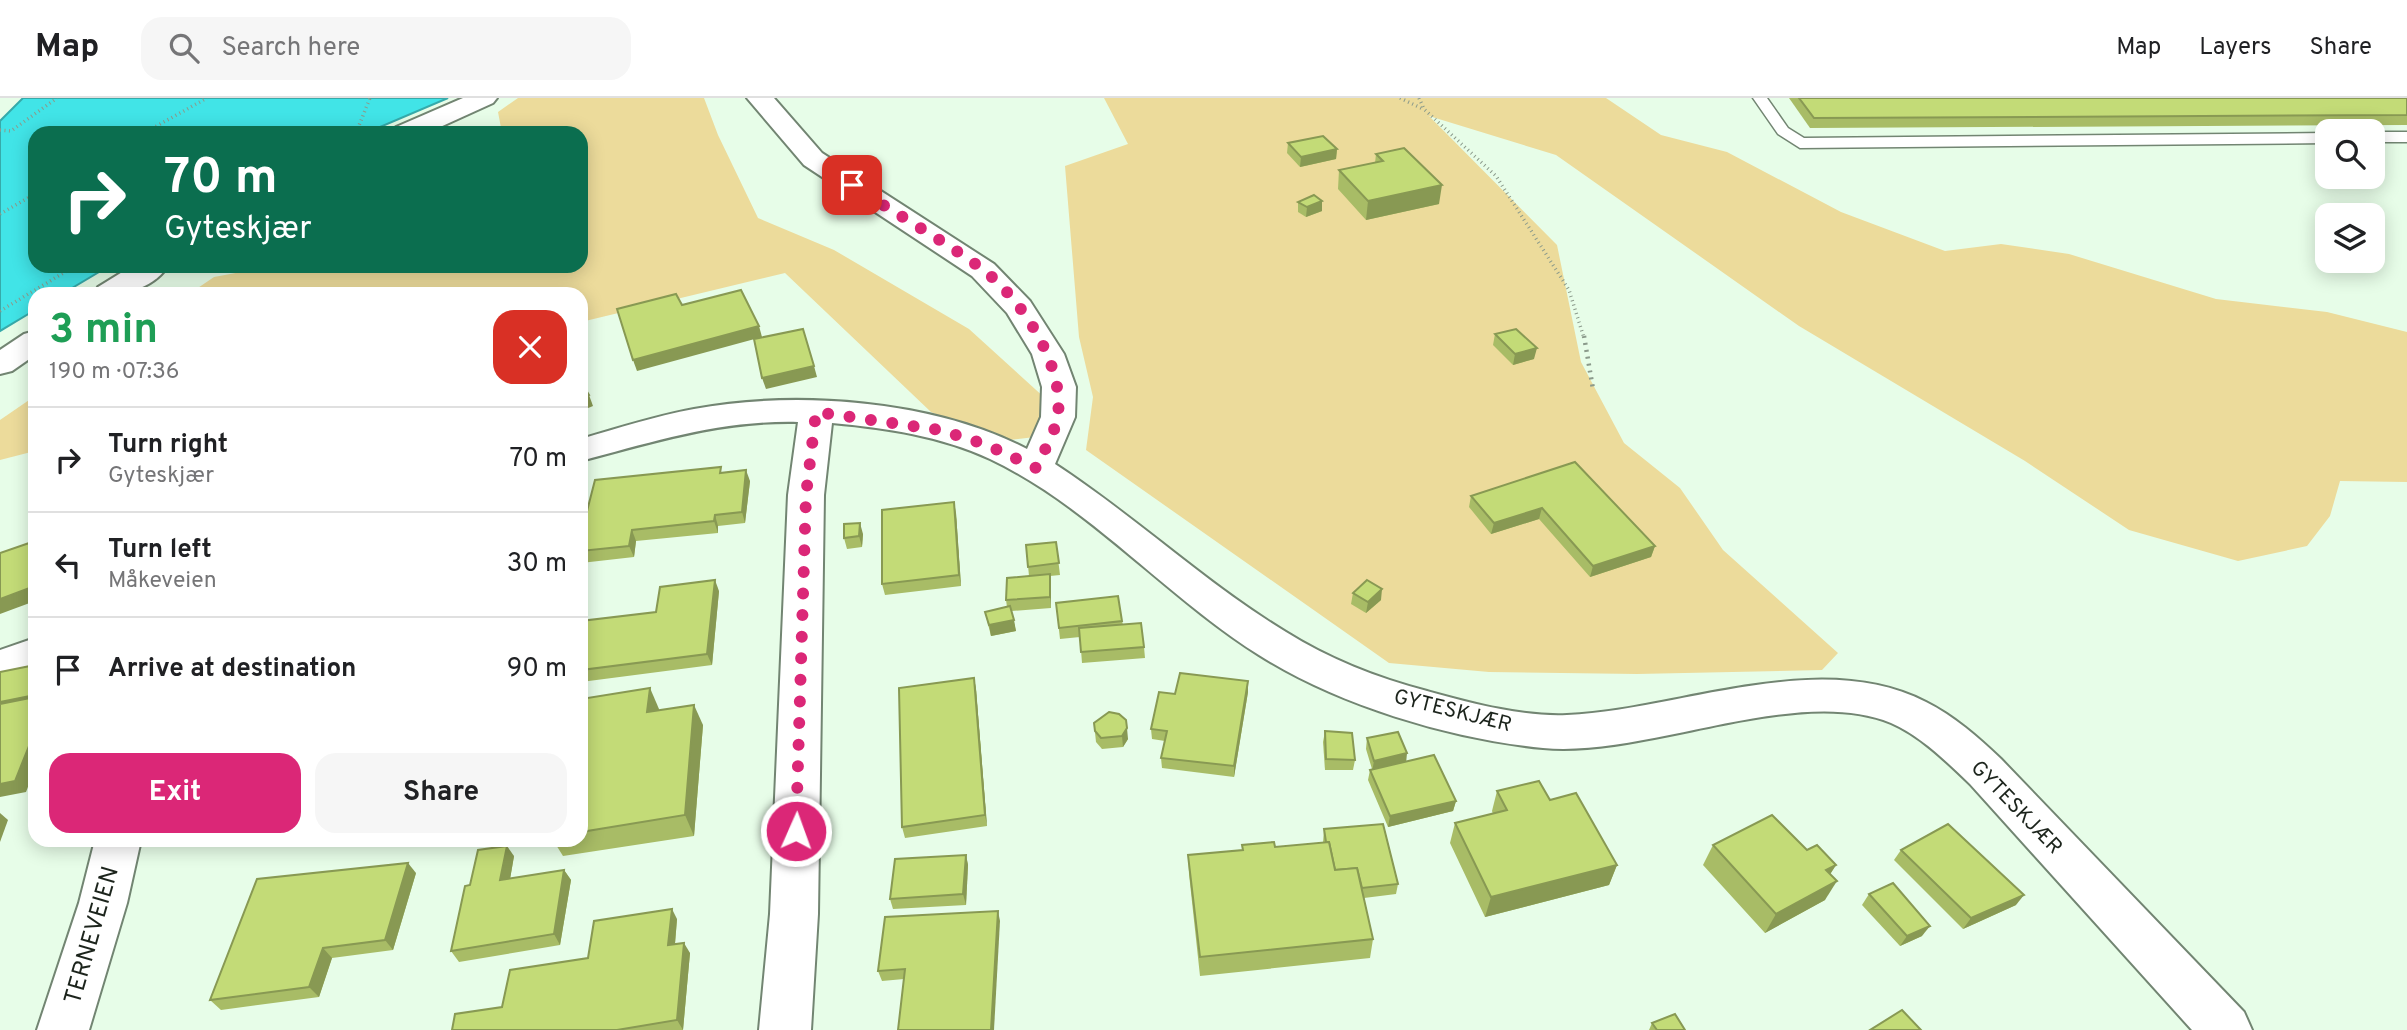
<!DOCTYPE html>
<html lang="en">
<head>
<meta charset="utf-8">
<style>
	:root { --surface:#fff; --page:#f6f6f6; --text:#202124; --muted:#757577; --line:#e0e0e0; --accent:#db2777 }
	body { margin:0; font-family:Overpass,sans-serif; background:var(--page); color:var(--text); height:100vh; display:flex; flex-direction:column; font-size:26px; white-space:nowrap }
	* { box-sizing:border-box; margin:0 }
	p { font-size:23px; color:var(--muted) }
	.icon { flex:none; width:38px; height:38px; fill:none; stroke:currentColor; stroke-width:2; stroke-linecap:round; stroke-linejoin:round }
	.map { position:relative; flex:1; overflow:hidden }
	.sheet { position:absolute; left:28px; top:189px; width:560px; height:560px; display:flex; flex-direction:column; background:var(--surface); border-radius:21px; box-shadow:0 4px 18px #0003 }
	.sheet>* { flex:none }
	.top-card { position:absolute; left:28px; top:28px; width:560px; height:147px; border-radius:21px; box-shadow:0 4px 18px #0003; background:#0b6e4f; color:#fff; overflow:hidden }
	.controls { position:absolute; left:2315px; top:21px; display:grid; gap:14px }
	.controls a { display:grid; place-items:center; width:70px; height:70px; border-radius:14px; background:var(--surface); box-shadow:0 4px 18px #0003; font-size:35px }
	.pin { position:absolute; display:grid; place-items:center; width:60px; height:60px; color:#fff; margin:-30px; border-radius:14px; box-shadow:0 4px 10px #0006 }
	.me { position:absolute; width:77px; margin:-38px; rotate:2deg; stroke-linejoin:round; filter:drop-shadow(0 0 5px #0008) }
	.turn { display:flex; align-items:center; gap:24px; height:147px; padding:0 21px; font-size:32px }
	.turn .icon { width:91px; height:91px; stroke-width:2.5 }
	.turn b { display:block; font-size:49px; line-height:60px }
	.round { display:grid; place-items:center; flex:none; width:74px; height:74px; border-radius:21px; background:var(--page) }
	.overview { display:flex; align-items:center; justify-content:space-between; height:119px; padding:0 21px }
	h1 { font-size:42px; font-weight:700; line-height:52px; color:#1e9e55 }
	.primary-button { display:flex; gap:14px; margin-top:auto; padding:14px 21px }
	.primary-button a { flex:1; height:80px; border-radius:21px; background:var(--accent); color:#fff; font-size:28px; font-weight:700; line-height:80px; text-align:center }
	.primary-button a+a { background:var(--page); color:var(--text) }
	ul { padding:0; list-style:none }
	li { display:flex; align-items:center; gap:21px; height:105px; padding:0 21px; border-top:2px solid var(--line) }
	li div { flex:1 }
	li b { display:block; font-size:26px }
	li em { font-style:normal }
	header { display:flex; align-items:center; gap:42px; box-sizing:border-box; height:98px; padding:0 35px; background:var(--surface); border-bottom:2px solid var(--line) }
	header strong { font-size:33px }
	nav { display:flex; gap:38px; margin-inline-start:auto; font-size:24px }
	.search { width:490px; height:63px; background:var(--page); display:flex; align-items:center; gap:18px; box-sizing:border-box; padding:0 24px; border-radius:21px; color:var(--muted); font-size:26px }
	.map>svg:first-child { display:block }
	.green { fill:#ecdb9b }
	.water { fill:#41e4e7; stroke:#36aaaa; stroke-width:2 }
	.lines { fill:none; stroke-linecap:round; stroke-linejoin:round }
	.lane-casing { stroke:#728572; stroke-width:3 }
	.street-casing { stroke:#728572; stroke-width:4 }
	.path-far1 { stroke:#8b9a8b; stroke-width:3.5; stroke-dasharray:1 3.5; stroke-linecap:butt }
	.path { stroke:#8b9a8b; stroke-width:4.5; stroke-dasharray:2 5; stroke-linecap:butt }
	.lane { fill:#fff; fill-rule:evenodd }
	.street { fill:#fff; fill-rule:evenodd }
	.wall { fill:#a8bc66 }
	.shaded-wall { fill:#889953 }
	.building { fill:#c3db77; stroke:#889953; stroke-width:2 }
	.route { stroke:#db2777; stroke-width:12; stroke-dasharray:0 21.6 }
	.labels { text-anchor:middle; stroke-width:6; stroke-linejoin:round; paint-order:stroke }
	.street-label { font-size:21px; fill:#1c241c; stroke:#fff }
	.near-street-label { font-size:24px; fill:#1c241c; stroke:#fff }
</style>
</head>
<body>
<header>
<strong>Map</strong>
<div class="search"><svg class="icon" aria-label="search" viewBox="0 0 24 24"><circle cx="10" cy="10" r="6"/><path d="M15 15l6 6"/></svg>Search here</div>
<nav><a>Map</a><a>Layers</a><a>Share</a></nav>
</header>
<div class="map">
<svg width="2407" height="932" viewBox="0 0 2407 932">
	<rect width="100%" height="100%" fill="#e7fde8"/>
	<g class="green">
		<path d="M518,0H704L718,37L758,120L834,152L969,231L1046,301L1035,339L1001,343L931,314L785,175L581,224V196H189L214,179L273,168H581V35H502L498,14Z"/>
		<path d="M1104,0H1606L1661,37L1727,54L1841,114L1945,153L2001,146L2069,156L2216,201L2327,214L2407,234V384L2340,383L2330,418L2307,448L2238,463L2129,432L2025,363L1799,228L1556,57L1429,18L1557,147L1581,264L1624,345L1680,390L1723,452L1838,555L1822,572L1637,576L1489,574L1389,565L1086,352L1093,299L1079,239L1065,68L1128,46Z"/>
		<path d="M35,298V353L0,362V322Z"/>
	</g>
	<path class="water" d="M23,0H448L366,35H35V168H109L62,196H35V212L0,233V23Z"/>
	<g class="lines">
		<g class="lane-casing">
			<g id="lane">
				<path d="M1753,0H1767L1788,30L1804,40L2328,35V45L1800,50L1778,36Z"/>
				<rect x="2373" y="34" width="34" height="10"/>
			</g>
		</g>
		<g class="street-casing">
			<g id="street">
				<path d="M463,0H497L493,5L427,35H392L396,29Z"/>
				<path d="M747,0H774L822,55L994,166L1030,203L1064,256L1076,289L1075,319L1055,366C1135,418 1205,485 1286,534C1329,561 1377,580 1427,593C1471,605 1521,619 1567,617C1679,612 1819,549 1926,604C1954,618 1978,639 2001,661L2244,914L2252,932H2192L1970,686C1947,664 1921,638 1891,625C1796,586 1647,660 1543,650C1450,641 1338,607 1259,557C1165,498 1091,409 990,361C941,338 886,330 832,325L824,397L818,816L811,932H759L770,816L788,397L798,324C721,322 653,344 581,363V341C618,330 656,318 694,311C797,292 933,302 1027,351L1041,319L1042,289L1032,256L1007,215L972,178L804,67Z"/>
				<path d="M132,168H168C150,194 122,196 94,196L98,189Z"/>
				<path d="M35,233V257L12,273L0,276V252L24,236Z"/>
				<path d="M35,540V571L0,584V552Z"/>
				<path d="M95,742H141L127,805L89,932H37L79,805Z"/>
			</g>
		</g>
		<g class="path-far1">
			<path d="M1400,0L1423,11"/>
			<path d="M1419,0L1424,11L1496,78L1569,192L1584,240"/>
			<path d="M0,32L11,33L57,0"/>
			<path d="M144,35L207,0"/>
			<path d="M356,35L370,0"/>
			<path d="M0,116L35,96"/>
			<path d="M0,213L75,168"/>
		</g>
		<path class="path" d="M1584,238L1593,291"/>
		<use href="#lane" class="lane"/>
		<use href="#street" class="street"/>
	</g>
	<g class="wall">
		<path d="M1789,0H2407V27L1810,30Z"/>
		<path d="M1288,45L1337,51L1336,61L1300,69L1287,55Z"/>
		<path d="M1376,56L1439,106L1366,122L1338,91L1339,72L1375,65Z"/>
		<path d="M1298,104L1322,113L1306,119L1298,114Z"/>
		<path d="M1495,236L1534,261L1513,267L1493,247Z"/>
		<path d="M1575,364L1655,448L1651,459L1590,479L1539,421L1491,436L1469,409L1471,398Z"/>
		<path d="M723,375L750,383L745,425L718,428V435L636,443L634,459L581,465V418L586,417Z"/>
		<path d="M956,415L961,488L885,497L882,486Z"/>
		<path d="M863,436L862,449L847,451L844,440Z"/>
		<path d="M1056,444L1060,477L1050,478L1051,510L1011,513L1016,533L991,538L985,514L1007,509L1006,502L1029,478L1026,447Z"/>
		<path d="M719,493L712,567L581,584V523L656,514Z"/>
		<path d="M1353,495L1381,502L1366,515L1351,506Z"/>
		<path d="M1056,505L1122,523L1123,527L1144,549L1145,560L1082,565L1080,539L1060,541Z"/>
		<path d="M974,580L976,591L987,728L905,740L902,729Z"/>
		<path d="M1248,594L1234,679L1162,670L1161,660L1165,643L1152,641L1151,631L1175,596Z"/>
		<path d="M581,601L659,611V612L703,627L694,738L563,758L553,742H581Z"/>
		<path d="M1094,625L1128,641L1123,649L1102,651L1096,644Z"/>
		<path d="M1325,633L1355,662L1353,672H1325L1323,644Z"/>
		<path d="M1367,640L1406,663L1456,703L1453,713L1388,729L1368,682L1370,672L1372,671L1366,651Z"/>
		<path d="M1497,693L1550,702L1617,767L1609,787L1485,819L1450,745L1455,725L1493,716L1492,713Z"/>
		<path d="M1324,731L1398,786L1396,796L1364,800L1373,841L1370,860L1200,878L1189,776L1188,757L1242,752V747L1275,749L1323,745Z"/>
		<path d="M1713,747L1807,752L1836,767L1830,776L1825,802L1765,835L1703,767Z"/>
		<path d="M1901,752L2016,807L1963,831L1894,762Z"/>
		<path d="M966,757L968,767L966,807L893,811L890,801Z"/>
		<path d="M514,758L510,781L564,772L571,782L560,847L459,864L451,853L470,787Z"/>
		<path d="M416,775L393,852L332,860L319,899L221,912L210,902Z"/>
		<path d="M1869,796L1922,838L1900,848L1862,807Z"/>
		<path d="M677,821L675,846L690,855L683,932H452L502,909L588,860Z"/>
		<path d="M1000,823L904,881L882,883L878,873Z"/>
		<path d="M1652,925L1685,932H1649Z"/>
	</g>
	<g class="shaded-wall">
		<path d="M1337,51L1336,61L1300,69L1301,59Z"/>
		<path d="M1442,87L1439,106L1366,122L1368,103Z"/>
		<path d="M1322,103V113L1306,119L1307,109Z"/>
		<path d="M759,228L762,239L637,273L633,262Z"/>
		<path d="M1537,250L1534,261L1513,267L1515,256Z"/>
		<path d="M814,268L817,279L766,291L762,280Z"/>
		<path d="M589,297L593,308L581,313V300Z"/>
		<path d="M746,372L750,383L745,425L742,414Z"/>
		<path d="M954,404L956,415L961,488L959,477Z"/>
		<path d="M1542,410L1539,421L1491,436L1494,425Z"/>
		<path d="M715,417L718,428V435L714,423Z"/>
		<path d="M860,425L863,436L862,449L859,438Z"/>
		<path d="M632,432L636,443L634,459L629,448Z"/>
		<path d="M1655,448L1651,459L1590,479L1593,468Z"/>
		<path d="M1050,476L1051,487V510L1050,499Z"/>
		<path d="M715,482L719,493L712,567L707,556Z"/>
		<path d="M35,488V503L0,516V501Z"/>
		<path d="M1382,491L1381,502L1366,515L1368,504Z"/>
		<path d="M1014,522L1016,533L991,538L989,527Z"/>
		<path d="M974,580L976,591L987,728L985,717Z"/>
		<path d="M1248,583V594L1234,679V668Z"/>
		<path d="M650,590L659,611L656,634L647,614Z"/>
		<path d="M35,597V610L0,617V604Z"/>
		<path d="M694,607L703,627L694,738L685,717Z"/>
		<path d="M1127,630L1128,641L1123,649L1122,638Z"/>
		<path d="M35,633V671L26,694L0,699V686Z"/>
		<path d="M1407,655L1406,666L1372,674L1374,663Z"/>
		<path d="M1456,703L1453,713L1388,729L1390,718Z"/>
		<path d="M0,715L8,722L0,744Z"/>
		<path d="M507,748L514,758L508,793L500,782Z"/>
		<path d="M966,757L968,767L966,807L963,796Z"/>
		<path d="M408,765L416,775L393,852L385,842Z"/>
		<path d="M1617,767L1609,787L1485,819L1491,799Z"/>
		<path d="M1836,767L1824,786L1826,772Z"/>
		<path d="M564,772L571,782L560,847L554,836Z"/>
		<path d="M1837,783L1825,802L1765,835L1776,816Z"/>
		<path d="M2024,797L2016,807L1963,831L1971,820Z"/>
		<path d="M672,811L677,821L674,857L668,847Z"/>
		<path d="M998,813L1000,823L994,932H991Z"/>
		<path d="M1930,828L1922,838L1900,848L1907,838Z"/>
		<path d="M684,845L690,855L683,932L677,922Z"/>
		<path d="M323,850L332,860L319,899L309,889Z"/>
	</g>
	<g class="building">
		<path d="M1799,0H2407V17L1814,20Z"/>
		<path d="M1323,38L1337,51L1301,59L1288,45Z"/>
		<path d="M1404,50L1442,87L1368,103L1339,72L1383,63L1376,56Z"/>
		<path d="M1314,97L1322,103L1307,109L1298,104Z"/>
		<path d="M741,192L759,228L633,262L617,211L676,196L682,207Z"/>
		<path d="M803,231L814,268L762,280L754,241Z"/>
		<path d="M1516,231L1537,250L1515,256L1495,236Z"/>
		<path d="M581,284L589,297L581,300Z"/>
		<path d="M1575,364L1655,448L1593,468L1542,410L1494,425L1471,398Z"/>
		<path d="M721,369L720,375L746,372L742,414L715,417L714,423L632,432L629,448L581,453V418L586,417L595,382Z"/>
		<path d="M954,404L959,477L882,486V412Z"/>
		<path d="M860,425L859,438L844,440V426Z"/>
		<path d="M35,443V488L0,501V455Z"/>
		<path d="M1056,444L1059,465L1028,469L1026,447Z"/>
		<path d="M1050,476V499L1006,502L1007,480Z"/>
		<path d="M715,482L707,556L581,572V523L656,514L660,489Z"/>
		<path d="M1367,482L1382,491L1368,504L1353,495Z"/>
		<path d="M1118,498L1122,523L1059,530L1056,505Z"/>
		<path d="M1010,508L1014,522L989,527L985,514Z"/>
		<path d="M1141,525L1144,549L1081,554L1079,530Z"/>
		<path d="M35,567V597L0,604V574Z"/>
		<path d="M1180,575L1248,583L1234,668L1161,660L1167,633L1151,631L1159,594L1175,596Z"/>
		<path d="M974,580L985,717L902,729L899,590Z"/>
		<path d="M650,590L647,614L694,607L685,717L581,734V601Z"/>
		<path d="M35,599V633L15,683L0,686V606Z"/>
		<path d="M1109,614L1119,616L1126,622L1127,630L1122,638L1101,640L1095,633L1094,625Z"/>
		<path d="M1325,633L1352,635L1355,662L1326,661Z"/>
		<path d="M1398,634L1407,655L1374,663L1367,640Z"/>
		<path d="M1434,657L1456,703L1390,718L1370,672Z"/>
		<path d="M1539,683L1550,702L1576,695L1617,767L1491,799L1455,725L1507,712L1497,693Z"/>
		<path d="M1772,717L1807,752L1817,747L1836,767L1826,772L1837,783L1776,816L1713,747Z"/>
		<path d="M1383,726L1398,786L1362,790L1357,770L1335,772L1329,744H1326L1324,731Z"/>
		<path d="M1948,726L2024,797L1971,820L1901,752Z"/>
		<path d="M1274,744L1275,749L1329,744L1335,772L1357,770L1373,841L1200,859L1188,757L1243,752L1242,747Z"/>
		<path d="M507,748L500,782L564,772L554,836L451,853L465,788L470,787L478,752Z"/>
		<path d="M966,757L963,796L890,801L895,761Z"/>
		<path d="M408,765L385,842L323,850L309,889L210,902L257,781Z"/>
		<path d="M1893,785L1930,828L1907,838L1869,796Z"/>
		<path d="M672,811L668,847L684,845L677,922L617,932H452L455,916L502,909L510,872L588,860L594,823Z"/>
		<path d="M998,813L991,932H898L905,871L878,873L885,819Z"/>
		<path d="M1902,912L1921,932H1870Z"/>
		<path d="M1675,916L1685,932H1657L1652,925Z"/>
	</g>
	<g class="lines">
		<path class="route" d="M796,733L806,397L816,314L940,332L987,347L1036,370C1043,354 1056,334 1058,316C1064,266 1021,200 982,171C942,141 894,115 852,87"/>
	</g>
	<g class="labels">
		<g class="street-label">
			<text transform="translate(1453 612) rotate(14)" y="7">GYTESKJÆR</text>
			<text transform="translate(2017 709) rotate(46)" y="7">GYTESKJÆR</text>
		</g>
		<g class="near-street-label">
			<text transform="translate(91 837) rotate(-74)" y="8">TERNEVEIEN</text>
		</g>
	</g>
</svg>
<div class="controls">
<a><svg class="icon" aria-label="search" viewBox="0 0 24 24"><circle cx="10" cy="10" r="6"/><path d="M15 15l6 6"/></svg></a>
<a><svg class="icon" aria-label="layers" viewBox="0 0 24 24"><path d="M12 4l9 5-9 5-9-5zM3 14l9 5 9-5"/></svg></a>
</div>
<div class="pin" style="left:852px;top:87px;background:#d93025"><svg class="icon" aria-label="arrive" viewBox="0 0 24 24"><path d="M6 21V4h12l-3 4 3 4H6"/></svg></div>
<svg class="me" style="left:796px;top:733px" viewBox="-20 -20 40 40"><circle r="17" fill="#db2777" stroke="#fff" stroke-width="3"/><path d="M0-11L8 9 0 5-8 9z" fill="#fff"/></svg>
<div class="top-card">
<div class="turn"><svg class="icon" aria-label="right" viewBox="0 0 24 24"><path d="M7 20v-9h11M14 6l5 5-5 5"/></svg><div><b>70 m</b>Gyteskjær</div></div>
</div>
<section class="sheet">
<div class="overview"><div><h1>3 min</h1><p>190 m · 07:36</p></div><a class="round" style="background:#d93025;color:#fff"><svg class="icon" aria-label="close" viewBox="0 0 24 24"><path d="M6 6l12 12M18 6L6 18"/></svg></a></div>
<ul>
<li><svg class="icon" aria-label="right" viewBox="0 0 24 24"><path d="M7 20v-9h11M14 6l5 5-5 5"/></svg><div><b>Turn right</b><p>Gyteskjær</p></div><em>70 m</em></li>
<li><svg class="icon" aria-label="left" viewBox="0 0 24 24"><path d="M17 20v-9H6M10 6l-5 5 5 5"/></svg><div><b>Turn left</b><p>Måkeveien</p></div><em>30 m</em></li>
<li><svg class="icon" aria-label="arrive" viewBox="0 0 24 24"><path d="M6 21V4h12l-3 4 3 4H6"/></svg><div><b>Arrive at destination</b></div><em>90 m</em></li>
</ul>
<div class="primary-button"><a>Exit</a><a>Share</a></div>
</section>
</div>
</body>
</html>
